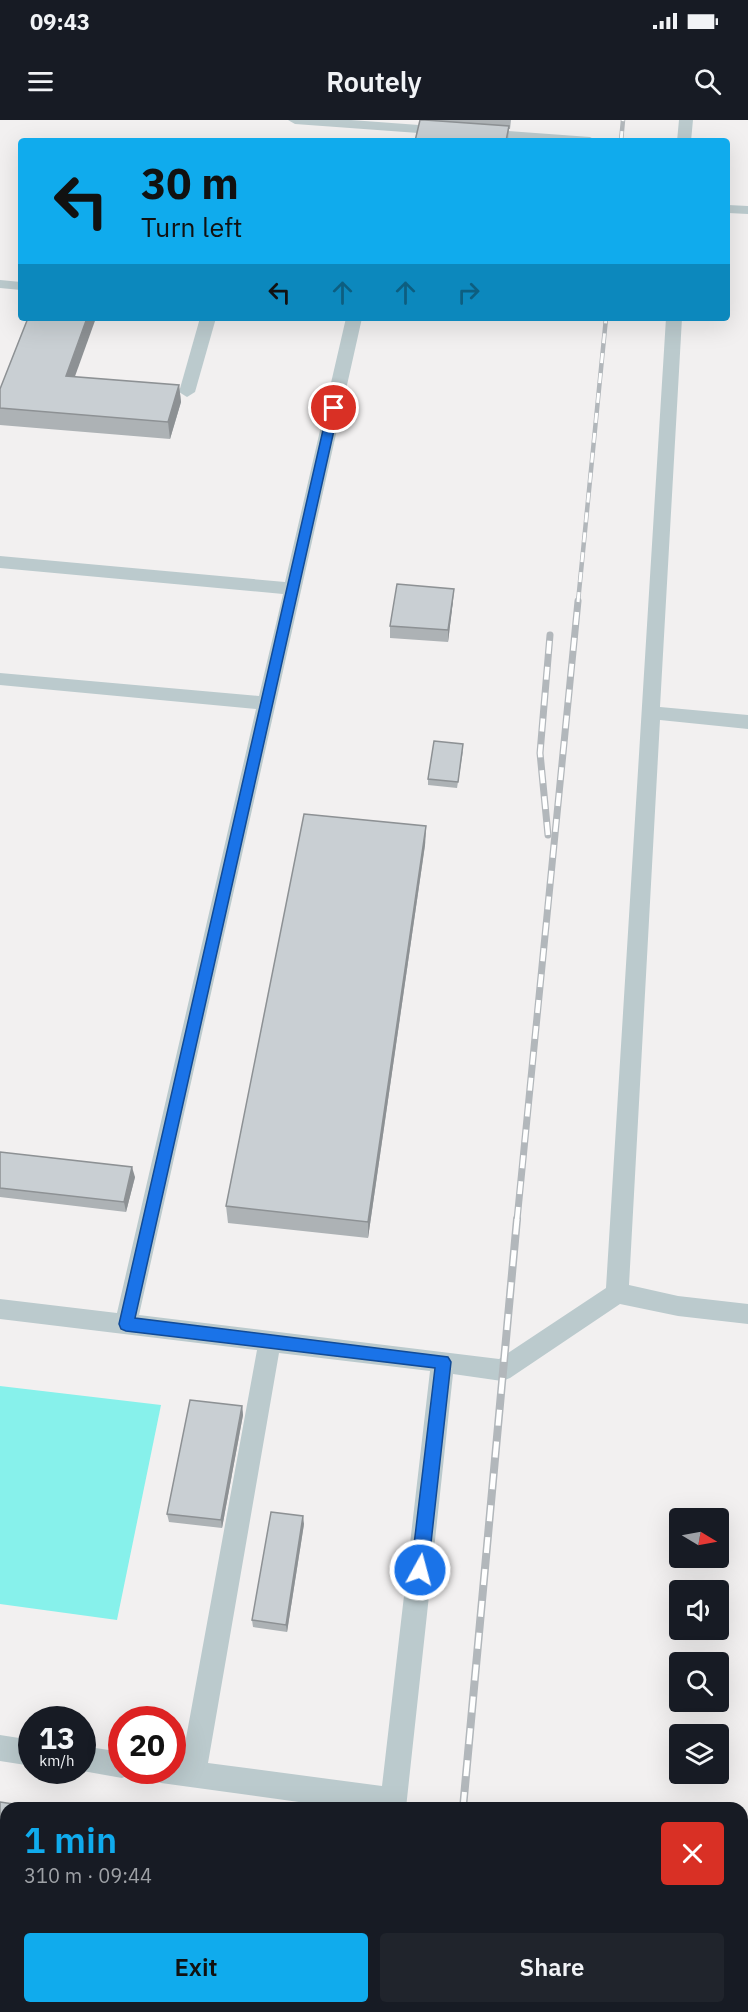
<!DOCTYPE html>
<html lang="en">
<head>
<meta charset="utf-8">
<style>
	:root { --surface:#171b24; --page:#20242c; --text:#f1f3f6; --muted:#9ea1a6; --accent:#10abed }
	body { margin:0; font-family:"IBM Plex Sans",sans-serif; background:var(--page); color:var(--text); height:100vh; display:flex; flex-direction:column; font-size:22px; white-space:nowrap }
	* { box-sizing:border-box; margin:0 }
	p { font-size:20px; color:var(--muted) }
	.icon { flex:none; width:33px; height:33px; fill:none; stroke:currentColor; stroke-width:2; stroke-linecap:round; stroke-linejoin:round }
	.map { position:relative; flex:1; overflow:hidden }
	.details { position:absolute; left:0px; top:1682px; width:748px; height:212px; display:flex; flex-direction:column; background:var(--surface); border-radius:18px 18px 0 0; box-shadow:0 6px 24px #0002 }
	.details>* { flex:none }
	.banner { position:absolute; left:18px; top:18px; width:712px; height:183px; border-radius:6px; box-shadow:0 6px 24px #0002; background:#10abed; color:#111; overflow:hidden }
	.needle { width:39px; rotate:100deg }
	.controls { position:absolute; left:669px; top:1388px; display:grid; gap:12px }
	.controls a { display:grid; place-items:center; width:60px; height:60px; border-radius:6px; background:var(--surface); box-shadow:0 6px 24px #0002; font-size:30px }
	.speed { position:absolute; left:18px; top:1586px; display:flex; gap:12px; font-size:30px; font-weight:700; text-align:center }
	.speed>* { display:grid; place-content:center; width:78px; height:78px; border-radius:50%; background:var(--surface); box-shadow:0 6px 24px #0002; line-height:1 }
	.speed small { font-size:15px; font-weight:400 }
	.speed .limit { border:9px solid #d22; background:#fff; color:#111 }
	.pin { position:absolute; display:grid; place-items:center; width:51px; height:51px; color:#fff; margin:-26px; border:3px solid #fff; border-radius:50%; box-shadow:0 2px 6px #0007 }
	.me { position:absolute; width:66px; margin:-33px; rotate:7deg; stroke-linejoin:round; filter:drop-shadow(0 0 4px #0008) }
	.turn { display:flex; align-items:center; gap:21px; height:126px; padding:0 24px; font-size:27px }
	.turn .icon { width:78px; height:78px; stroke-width:2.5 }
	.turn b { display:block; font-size:42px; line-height:51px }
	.lanes { display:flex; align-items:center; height:57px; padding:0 24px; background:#0003; justify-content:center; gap:30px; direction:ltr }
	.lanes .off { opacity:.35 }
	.round { display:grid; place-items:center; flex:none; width:63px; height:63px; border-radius:6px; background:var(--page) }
	.head { display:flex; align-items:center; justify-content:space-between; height:102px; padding:0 24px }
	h1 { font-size:36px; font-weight:600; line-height:45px; color:var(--accent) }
	.primary-button { display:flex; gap:12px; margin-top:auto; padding:12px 24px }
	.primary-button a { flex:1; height:69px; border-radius:6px; background:var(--accent); color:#111; font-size:24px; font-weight:600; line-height:69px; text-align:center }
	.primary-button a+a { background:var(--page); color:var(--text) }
	.status { display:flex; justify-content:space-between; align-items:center; height:42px; padding:0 30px; background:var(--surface); direction:ltr }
	.status svg { height:16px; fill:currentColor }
	header { display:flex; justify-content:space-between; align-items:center; height:78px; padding:0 24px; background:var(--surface); font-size:27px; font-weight:600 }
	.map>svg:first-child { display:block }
	.water { fill:#87f1eb }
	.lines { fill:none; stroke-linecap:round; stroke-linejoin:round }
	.service { fill:#bbcacd; fill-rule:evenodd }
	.rail-far2-casing { stroke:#b2b7bb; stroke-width:4.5 }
	.rail-far1-casing { stroke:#b2b7bb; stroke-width:7 }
	.rail-casing { stroke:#b2b7bb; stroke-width:8 }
	.rail-far2 { stroke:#fff; stroke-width:3; stroke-dasharray:10; stroke-linecap:butt }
	.rail-far1 { stroke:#fff; stroke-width:4.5; stroke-dasharray:13; stroke-linecap:butt }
	.rail { stroke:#fff; stroke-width:5; stroke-dasharray:16; stroke-linecap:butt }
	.wall { fill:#adb2b5 }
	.shaded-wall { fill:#8d9194 }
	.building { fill:#c9cfd3; stroke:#8d9194; stroke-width:1.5 }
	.route { fill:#1a73e8; stroke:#114b97; stroke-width:1.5 }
</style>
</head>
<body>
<div class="status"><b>09:43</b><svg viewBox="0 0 49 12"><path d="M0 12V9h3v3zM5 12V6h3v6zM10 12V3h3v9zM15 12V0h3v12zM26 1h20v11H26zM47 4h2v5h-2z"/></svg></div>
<header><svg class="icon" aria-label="menu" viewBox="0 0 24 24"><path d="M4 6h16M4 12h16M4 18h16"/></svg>Routely<svg class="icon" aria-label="search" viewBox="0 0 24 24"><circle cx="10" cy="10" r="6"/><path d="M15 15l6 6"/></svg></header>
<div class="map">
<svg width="748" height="1892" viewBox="0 0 748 1892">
	<rect width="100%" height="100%" fill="#f2f0f0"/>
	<path class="water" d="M0,1266L161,1285L117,1500L0,1484Z"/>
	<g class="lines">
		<g class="service">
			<path d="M288,0H351L446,7L453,11L446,15L295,4Z"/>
			<path d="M679,0H693L691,21H677Z"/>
			<path d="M480,9L590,17L597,21H534L475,16L473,13L475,10Z"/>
			<path d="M728,85L748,86V94L728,93Z"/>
			<path d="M0,160L21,162V170L0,168Z"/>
			<path d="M200,198H216L195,272L187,277L179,272Z"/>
			<path d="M346,198H362L139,1195L499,1239L606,1168L666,198H682L660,587L748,595V609L660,600L629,1165L678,1176L748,1184V1204L678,1196L620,1184L510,1258L502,1261L453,1254L406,1688H342L161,1663L152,1659L148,1650H172V1638L182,1640L257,1230L0,1199V1179L117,1193L256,589L0,565V553L259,576L283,474L0,448V436L285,462ZM279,1233L430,1251L382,1666L208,1643Z"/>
			<path d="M0,1615L32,1620V1646L0,1641Z"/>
			<path d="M82,1626L122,1632V1650H133L131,1654L122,1658L77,1650H82Z"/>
			<path d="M0,1837L6,1838V1866L0,1865Z"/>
			<path d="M190,1887H244L246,1892H192Z"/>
			<rect x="354" y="1887" width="28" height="5"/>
		</g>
		<g class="rail-far2-casing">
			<g id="rail-far2">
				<path d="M621,21L623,0"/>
				<path d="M578,482L606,198"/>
			</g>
		</g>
		<g class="rail-far1-casing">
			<g id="rail-far1">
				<path d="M548,715L540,633L550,515"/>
				<path d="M517,1100L578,481"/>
			</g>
		</g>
		<g class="rail-casing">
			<g id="rail">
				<path d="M463,1688L517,1099"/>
				<path d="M444,1892L445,1887"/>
			</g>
		</g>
		<use href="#rail-far2" class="rail-far2"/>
		<use href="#rail-far1" class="rail-far1"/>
		<use href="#rail" class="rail"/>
	</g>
	<g class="wall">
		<path d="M420,0H511L510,9H509L508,21H415Z"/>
		<path d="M75,257L179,265L181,282L170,319L0,305V269Z"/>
		<path d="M453,481L448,522L390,518V506Z"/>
		<path d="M463,631L457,668L428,665V659Z"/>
		<path d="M426,706L425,725L368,1118L228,1103L226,1086Z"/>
		<path d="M0,1032L135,1057L126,1092L0,1077Z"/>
		<path d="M242,1286L243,1295L222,1408L169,1402L167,1394Z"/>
		<path d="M304,1404L287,1512L253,1507L252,1500Z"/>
		<path d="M0,1682L6,1688V1804L0,1803Z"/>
	</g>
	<g class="shaded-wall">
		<path d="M87,198H96L69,273L66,256Z"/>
		<path d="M179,265L181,282L170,319L168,302Z"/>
		<path d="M454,469L453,481L448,522V510Z"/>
		<path d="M426,706L425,725L368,1118V1102Z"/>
		<path d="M132,1047L135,1057L126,1092L124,1082Z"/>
		<path d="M242,1286L243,1295L222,1408L221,1400Z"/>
		<path d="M303,1396L304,1404L287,1512L286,1505Z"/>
	</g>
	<g class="building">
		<path d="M420,0H425L509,6L506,21H415Z"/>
		<path d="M28,198H87L66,256L179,265L168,302L0,288V269Z"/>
		<path d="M397,464L454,469L448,510L390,506Z"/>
		<path d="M434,621L463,624L458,662L428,659Z"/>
		<path d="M304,694L426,706L368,1102L226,1086Z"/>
		<path d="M0,1032L132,1047L124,1082L0,1068Z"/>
		<path d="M190,1280L242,1286L221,1400L167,1394Z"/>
		<path d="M271,1392L303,1396L286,1505L252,1500Z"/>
		<path d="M0,1682L40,1688H6V1798L0,1797Z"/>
	</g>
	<path class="route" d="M334,285L339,288L135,1198L448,1237L451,1242L428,1450L425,1456L420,1458L414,1456L411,1450L435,1248L126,1211L121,1209L119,1204L328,288Z"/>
</svg>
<div class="controls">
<a><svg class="needle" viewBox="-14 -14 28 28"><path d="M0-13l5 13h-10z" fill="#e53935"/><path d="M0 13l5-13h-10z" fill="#9ea1a6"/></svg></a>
<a><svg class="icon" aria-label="sound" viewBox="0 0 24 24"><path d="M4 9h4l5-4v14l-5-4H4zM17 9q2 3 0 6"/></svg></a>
<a><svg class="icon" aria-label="search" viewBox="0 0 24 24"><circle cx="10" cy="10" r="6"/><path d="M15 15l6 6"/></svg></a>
<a><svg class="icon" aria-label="layers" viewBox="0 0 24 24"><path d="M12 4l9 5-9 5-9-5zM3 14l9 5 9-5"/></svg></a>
</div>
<div class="speed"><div>13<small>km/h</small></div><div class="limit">20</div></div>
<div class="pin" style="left:334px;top:288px;background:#d93025"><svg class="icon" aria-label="arrive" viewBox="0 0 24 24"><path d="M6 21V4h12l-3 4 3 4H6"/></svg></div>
<svg class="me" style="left:420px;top:1450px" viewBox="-20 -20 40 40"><circle r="17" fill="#1a73e8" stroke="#fff" stroke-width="3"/><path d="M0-11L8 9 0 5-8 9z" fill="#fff"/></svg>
<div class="banner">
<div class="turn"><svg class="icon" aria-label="left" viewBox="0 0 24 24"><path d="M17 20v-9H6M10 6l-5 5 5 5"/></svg><div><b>30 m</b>Turn left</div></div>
<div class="lanes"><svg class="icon" aria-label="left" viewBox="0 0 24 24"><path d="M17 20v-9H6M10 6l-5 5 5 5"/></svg><svg class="icon off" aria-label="ahead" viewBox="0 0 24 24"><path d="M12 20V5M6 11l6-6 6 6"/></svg><svg class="icon off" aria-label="ahead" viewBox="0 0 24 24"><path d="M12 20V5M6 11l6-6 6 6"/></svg><svg class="icon off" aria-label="right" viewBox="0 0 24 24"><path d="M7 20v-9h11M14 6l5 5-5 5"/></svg></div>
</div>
<section class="details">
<div class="head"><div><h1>1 min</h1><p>310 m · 09:44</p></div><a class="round" style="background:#d93025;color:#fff"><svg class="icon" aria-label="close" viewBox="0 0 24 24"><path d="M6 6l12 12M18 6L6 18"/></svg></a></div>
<div class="primary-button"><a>Exit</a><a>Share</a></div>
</section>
</div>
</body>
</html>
